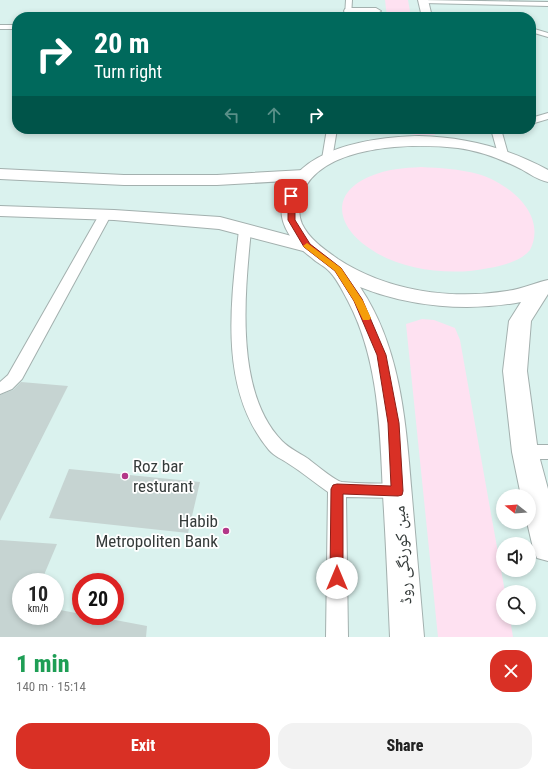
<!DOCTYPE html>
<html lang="en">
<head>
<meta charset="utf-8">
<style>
	:root { --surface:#fff; --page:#f2f2f2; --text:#222; --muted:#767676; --accent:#d93025 }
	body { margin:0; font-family:"Roboto Condensed","Noto Naskh Arabic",sans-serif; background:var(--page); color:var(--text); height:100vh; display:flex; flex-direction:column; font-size:15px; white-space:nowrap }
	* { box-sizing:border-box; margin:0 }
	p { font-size:13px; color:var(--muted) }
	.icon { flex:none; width:22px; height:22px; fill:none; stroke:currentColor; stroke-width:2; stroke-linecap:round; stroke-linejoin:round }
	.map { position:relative; height:637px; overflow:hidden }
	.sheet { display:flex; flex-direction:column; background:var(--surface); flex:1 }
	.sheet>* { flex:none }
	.guide { position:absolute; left:12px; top:12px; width:524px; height:122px; border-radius:16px; box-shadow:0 2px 6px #0003; background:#00695c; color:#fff; overflow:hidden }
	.needle { width:26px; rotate:287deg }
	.fabs { position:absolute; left:496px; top:489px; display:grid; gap:8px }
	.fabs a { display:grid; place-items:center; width:40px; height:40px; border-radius:50%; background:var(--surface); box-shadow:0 2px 6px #0003; font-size:20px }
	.speed { position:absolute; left:12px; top:573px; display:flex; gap:8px; font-size:20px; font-weight:700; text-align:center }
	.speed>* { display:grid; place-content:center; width:52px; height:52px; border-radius:50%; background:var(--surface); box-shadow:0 2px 6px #0003; line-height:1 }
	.speed small { font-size:10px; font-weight:400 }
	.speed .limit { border:6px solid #d22; background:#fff; color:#111 }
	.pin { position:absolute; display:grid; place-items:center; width:34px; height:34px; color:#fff; margin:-17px; border-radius:8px; box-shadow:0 2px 6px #0006 }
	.me { position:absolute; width:44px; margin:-22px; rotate:0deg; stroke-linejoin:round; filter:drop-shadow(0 0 3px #0008) }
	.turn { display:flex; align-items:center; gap:14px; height:84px; padding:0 16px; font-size:18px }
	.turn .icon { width:52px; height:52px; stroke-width:2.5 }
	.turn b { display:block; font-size:28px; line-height:34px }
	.lanes { display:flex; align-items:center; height:38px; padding:0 16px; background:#0003; justify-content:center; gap:20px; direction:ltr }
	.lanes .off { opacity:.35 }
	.round { display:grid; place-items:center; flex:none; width:42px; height:42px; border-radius:16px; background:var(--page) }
	.headline { display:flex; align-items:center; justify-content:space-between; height:68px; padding:0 16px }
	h1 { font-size:24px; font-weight:800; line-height:30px; color:#1e9e55 }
	.action { display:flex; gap:8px; margin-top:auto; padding:8px 16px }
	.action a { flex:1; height:46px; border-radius:16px; background:var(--accent); color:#fff; font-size:16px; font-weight:800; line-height:46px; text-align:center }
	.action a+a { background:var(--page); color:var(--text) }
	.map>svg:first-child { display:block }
	.built { fill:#daf2ee; fill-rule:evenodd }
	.green { fill:#fee1f1 }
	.building { fill:#c6d4d2 }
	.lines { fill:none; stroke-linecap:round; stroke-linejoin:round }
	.lane-casing { stroke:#a3b0ae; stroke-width:2 }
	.secondary-casing { stroke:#a3b0ae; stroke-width:2 }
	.primary-casing { stroke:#a3b0ae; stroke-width:2 }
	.lane { fill:#fff; fill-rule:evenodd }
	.secondary { fill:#fff; fill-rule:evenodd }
	.primary { fill:#fff; fill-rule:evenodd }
	.route { fill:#d93025; stroke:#8d1f18 }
	.slow { fill:#f59e0b }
	.poi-dot { fill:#b33788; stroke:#fff; stroke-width:1.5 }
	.labels { text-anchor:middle; stroke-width:3.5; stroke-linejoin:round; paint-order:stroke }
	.near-poi-label { font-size:17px; fill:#353b3a; stroke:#fff; text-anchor:start }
	.near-street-label { font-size:17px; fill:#353b3a; stroke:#fff }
</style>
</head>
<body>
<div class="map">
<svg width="548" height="637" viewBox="0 0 548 637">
	<rect width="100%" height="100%" fill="#eefdfa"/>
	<path class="built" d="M0,0H548V637H0ZM17,17H531V129H17ZM503,496H529V522H503ZM503,544H529V570H503ZM21,582H55V616H21ZM81,582H115V616H81ZM503,592H529V618H503Z"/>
	<g class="green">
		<path d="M385,0H408L411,17H387Z"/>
		<path d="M396,129H434L435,135L422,136L396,132Z"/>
		<path d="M421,167C440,168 459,169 478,174C508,183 548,214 530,250C521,261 502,266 489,268C453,276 403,271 372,250C338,229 327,194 371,176C387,169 404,168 421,167Z"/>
		<path d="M422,319L434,320L455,328L460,340L505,592H503V618H510L513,637H438L406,324Z"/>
	</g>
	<g class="building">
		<path d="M21,382L68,386L0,521V395L13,390Z"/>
		<path d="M69,469L200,482L188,533L49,518Z"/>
		<path d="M0,540L57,544L41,582H21V616H55V609L81,614V616H94L147,626L146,637H0Z"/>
	</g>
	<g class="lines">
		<g class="lane-casing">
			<g id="lane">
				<path d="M346,0H352L351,17H345Z"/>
				<path d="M420,0L548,2V6L423,3L421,2Z"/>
				<path d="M427,13L477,15L480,17L425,16L424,15Z"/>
				<rect x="0" y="25" width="17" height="4"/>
				<path d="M531,28L548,33V37L531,32Z"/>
				<path d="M548,113V119L531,124V118Z"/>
				<path d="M327,129H337L332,159L327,162L322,159Z"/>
				<path d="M491,129H501L508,154L507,156L503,157L498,154Z"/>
				<path d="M105,212L109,213L111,215L22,379L12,389L0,394V382L8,375L99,215L101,213Z"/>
				<path d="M245,226L249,227L251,230C245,292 234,392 282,441C289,448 299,453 307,458C314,463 335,481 342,482C360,484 379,483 397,484L403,486L406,491L403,496L397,498L346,497L348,637H326L328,492C315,483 302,472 289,464C282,459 274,456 269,450C218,389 231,302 239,230L241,227Z"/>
				<path d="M525,445H548V459H525L519,457L516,452L519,447Z"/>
			</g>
		</g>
		<g class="secondary-casing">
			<g id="secondary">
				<path d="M0,169L124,175H217L304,170L310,171L312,175L310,179L304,180L217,185H124L0,179Z"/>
				<path d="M0,206L114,210L220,217L314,242L317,246L314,250L307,252L219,229L114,220L0,216Z"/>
			</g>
		</g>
		<g class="primary-casing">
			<g id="primary">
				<path d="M418,0H428L432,17H422Z"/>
				<path d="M349,8H376L381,11L376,14L345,13L344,11L345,9Z"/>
				<path d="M419,136C465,137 508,148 548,170V182C538,180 530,174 521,169C501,159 480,151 458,148C413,143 321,144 302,194C299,203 298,215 302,224C309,239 325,250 338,259C387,291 450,300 507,291C522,289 534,283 548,280V294L531,321L527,371L538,452L548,489V561L537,558L533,548L527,522H529V496H521L512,452L503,371L509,321L521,302C468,312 410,307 360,287C402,349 406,426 412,497C416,544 420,590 424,637H390C388,590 386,542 383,495C380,430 379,360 348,301C343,292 337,279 330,272C325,266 317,263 312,258C294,245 276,223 283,200C296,147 374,137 419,136Z"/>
			</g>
		</g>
		<use href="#lane" class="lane"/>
		<use href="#secondary" class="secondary"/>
		<use href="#primary" class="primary"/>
	</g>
	<path class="route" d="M288,194H294L295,196V220L310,244L341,268L362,299L386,355L399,423L403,491L402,495L398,496L343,494V578L342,582L337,584L332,582L330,578L331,489L333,485L337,484L391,486L388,423L377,355L354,301L335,271L304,247L288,220Z"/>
	<path class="slow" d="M307,243L341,268L363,301L371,318L369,320H363L354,301L335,271L304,247L303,246Z"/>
	<g class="poi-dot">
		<circle cx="125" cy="476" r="4"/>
		<circle cx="226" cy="531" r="4"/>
	</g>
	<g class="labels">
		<g class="near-poi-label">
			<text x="133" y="472">Roz bar<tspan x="133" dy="20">resturant</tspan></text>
			<text x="218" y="527" text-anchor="end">Habib<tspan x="218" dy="20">Metropoliten Bank</tspan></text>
		</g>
		<g class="near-street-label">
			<text transform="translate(402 555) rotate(-94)" y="6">مین کورنگی روڈ</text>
		</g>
	</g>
</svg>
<div class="fabs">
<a><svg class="needle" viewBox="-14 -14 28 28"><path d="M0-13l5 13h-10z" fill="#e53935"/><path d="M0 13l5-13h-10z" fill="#767676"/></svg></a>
<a><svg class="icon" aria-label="sound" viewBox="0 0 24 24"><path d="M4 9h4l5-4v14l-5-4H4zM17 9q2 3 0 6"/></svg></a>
<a><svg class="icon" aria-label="search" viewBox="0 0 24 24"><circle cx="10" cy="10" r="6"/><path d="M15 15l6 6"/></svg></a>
</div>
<div class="speed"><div>10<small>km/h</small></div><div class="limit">20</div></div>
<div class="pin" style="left:291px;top:196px;background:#d93025"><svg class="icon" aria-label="arrive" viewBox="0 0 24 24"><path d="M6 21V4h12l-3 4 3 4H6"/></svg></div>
<svg class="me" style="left:337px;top:578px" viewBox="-20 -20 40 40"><circle r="19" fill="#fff"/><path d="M0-13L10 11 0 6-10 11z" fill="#d93025"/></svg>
<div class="guide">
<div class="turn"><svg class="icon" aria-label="right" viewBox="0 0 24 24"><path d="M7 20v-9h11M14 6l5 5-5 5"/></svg><div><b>20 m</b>Turn right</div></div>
<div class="lanes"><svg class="icon off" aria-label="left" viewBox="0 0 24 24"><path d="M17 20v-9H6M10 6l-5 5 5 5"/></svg><svg class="icon off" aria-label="ahead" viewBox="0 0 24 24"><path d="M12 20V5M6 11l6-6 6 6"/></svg><svg class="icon" aria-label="right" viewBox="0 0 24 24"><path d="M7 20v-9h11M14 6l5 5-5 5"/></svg></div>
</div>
</div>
<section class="sheet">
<div class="headline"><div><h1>1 min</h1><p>140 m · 15:14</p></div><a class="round" style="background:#d93025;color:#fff"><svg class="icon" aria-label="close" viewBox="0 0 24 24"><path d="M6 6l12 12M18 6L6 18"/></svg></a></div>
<div class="action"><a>Exit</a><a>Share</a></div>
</section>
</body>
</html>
